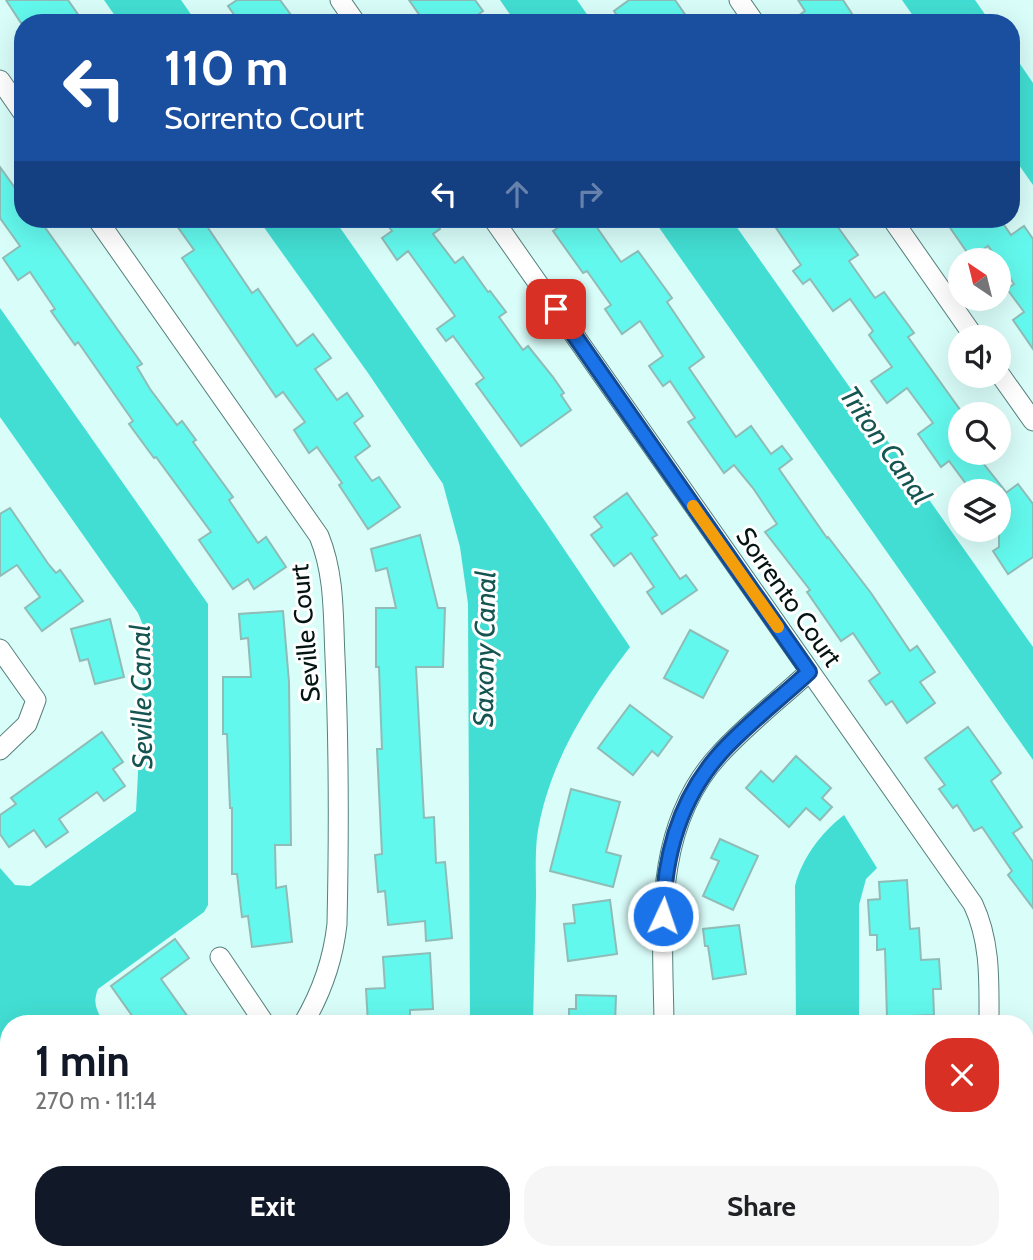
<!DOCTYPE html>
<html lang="en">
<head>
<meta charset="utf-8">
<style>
	:root { --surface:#fff; --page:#f6f6f6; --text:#202124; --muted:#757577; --accent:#111827 }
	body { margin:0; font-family:Cabin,sans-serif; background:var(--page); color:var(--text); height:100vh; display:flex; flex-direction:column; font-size:26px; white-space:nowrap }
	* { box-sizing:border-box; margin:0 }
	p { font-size:23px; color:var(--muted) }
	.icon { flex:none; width:38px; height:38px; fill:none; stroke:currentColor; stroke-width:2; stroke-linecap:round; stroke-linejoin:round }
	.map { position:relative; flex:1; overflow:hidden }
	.sheet { position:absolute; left:0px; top:1015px; width:1034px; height:245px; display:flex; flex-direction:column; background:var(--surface); border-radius:28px 28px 0 0; box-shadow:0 7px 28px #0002 }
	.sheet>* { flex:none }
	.hud { position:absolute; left:14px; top:14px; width:1006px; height:214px; border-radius:28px; box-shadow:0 7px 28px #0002; background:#1a4fa0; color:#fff; overflow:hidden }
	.needle { width:46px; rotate:325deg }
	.fabs { position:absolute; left:948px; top:248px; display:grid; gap:14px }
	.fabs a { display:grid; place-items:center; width:63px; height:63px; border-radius:50%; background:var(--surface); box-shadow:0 7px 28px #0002; font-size:35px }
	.pin { position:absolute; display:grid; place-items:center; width:60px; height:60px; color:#fff; margin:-30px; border-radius:14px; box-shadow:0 4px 10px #0006 }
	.me { position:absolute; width:77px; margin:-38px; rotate:3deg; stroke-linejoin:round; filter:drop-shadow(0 0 5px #0008) }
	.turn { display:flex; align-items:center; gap:24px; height:147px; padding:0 35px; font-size:32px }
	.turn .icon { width:91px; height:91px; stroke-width:2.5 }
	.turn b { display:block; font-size:49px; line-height:60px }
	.lanes { display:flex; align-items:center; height:66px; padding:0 35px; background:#0003; justify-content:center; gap:35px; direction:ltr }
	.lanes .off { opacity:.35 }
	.round { display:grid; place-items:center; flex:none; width:74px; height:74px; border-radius:28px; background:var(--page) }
	.headline { display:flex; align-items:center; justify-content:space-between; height:119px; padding:0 35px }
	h1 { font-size:42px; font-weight:800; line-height:52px; color:var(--accent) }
	.primary-button { display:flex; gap:14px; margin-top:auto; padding:14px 35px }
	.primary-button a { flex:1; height:80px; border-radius:28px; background:var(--accent); color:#fff; font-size:28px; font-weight:800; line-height:80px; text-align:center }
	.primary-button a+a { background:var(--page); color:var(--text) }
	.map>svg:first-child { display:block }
	.water { fill:#42ded3 }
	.building { fill:#63f8ed; stroke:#8fbcb7; stroke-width:2 }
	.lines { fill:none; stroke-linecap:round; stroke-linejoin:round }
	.street-casing { stroke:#55807c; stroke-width:21 }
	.street { stroke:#fff; stroke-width:19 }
	.route-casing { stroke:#114b97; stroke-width:18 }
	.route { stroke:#1a73e8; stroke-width:12 }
	.slow { stroke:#f59e0b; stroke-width:12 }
	.labels { text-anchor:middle; stroke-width:6; stroke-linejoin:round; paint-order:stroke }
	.street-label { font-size:26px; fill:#041413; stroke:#fff }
	.water-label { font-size:28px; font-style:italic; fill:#155551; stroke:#fff }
</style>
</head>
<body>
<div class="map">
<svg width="1033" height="1260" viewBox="0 0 1033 1260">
	<rect width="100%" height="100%" fill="#d9fdf9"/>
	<g class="water">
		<path d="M104,0H181L197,23H120Z"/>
		<path d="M500,0H577L593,23H516Z"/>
		<path d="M902,0H975L991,23H918Z"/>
		<path d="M1012,52L1033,83V185L1012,155Z"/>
		<path d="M258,219H334L545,521L630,647C587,703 547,766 537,837C535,856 536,876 536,896C535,938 534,981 533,1024H470L468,604L460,547L443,484L368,373Z"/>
		<path d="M653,219H731L1033,647V760Z"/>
		<path d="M0,308L208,604V905L204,912L98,989C92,1004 97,1011 105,1024H9V1251H27L15,1260H0V868L15,885L30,886L136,811L145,639V630L138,613L0,417Z"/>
		<path d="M844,815L877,868L866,879L859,905V1024H796L795,886C802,858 821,833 844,815Z"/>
		<path d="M63,1251H261L267,1260H71Z"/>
		<rect x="474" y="1251" width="59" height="9"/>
		<rect x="797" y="1251" width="63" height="9"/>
	</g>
	<g class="building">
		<path d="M6,0H68L84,23H21Z"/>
		<path d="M237,0H280L297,23H240L228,6Z"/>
		<path d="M409,0H475L483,11L467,23H425Z"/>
		<path d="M629,0H675L691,23H622L614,11Z"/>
		<path d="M798,0H843L858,23H788L805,11Z"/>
		<path d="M0,167L23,199V219H39L142,364L137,367L150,389L177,425L182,421L196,440L193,442L233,497L229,500L258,543L266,537L286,567L254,589L248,579L233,589L199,540L211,532L156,457L154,458L129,424L133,421L78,342L75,345L51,311L55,309L30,272L18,280L3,258L20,246L0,218Z"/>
		<path d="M172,219H202L252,293L258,289L297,346L313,334L331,358L315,369L337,400L347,393L363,416L354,423L370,446L355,457L372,481L379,477L400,507L368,529L339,485L342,483L317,447L309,453L294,430L305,422L283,392L276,397L182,258L194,250Z"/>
		<path d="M383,219H433L440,229L433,234L455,263L463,257L488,292L490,291L506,312L499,317L523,350L528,346L553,377L564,393L561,395L571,410L521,446L476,384L484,378L453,336L446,341L437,329L455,316L408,251L397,260L382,238L392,231Z"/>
		<path d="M571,219H591L621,262L638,251L672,298L667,302L704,357L689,368L736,437L751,426L771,454L782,446L792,459L779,469L827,538L828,537L871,593L910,651L917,646L935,672L920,682L935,703L907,723L892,701L886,705L869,681L880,673L853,633L841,641L807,592L810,590L765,532L777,524L753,488L734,465L724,473L688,422L695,418L670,381L663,386L649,366L663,356L640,321L622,334L605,309L611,305L587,271L583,273L553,231Z"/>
		<path d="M770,219H832L858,255L849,261L875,298L884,292L914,333L908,337L961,411V453H975L1006,492H972L949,461L941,467L918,434L933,423L907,388L887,403L871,381L892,367L869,335L873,331L850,299L833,311L810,279L803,284L793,271L801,265Z"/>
		<path d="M944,219H1000L1011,235L1024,226L1033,239V349L1013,320L1024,312L1007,289L1014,284L999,261L988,246L971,258Z"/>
		<path d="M1018,484L1033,504V557L1008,574L993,551L999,547V498Z"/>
		<path d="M627,493L657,535L652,538L680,579L686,575L697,590L662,614L647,592L654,587L631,553L614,566L591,535L602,527L594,517Z"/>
		<path d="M10,508L49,565L56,573L60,570L83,601L42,631L25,608L40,597L17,565L0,576V514Z"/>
		<path d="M420,535L438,608H445L443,667H416L424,818L434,817L436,863L445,862L452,938L426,941L425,921L388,925L385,891L378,892L375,855L382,854L377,749H382L379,667H376V608H396L387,568L376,571L371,549Z"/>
		<path d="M283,611L289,682L291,845H275L276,888L286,886L292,942L252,947L248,916L242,917L237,874H232V808H230L227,734H223V677H251L248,638L241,639L239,614Z"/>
		<path d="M110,619L124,677L95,684L88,659L80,661L71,629Z"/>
		<path d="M690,630L728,651L703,698L664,678Z"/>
		<path d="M630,705L672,737L658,756L652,751L633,775L598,748Z"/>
		<path d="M968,727L1001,773L991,781L1022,827L1013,833L1033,862V908L1008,875L1012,871L982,827L974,831L957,805L953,808L939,789L945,785L925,758Z"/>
		<path d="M102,732L123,762L113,769L125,786L104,801L97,792L59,819L68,832L46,847L34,830L9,847L0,834V815L16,804L11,798Z"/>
		<path d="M796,756L831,788L822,798L832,807L820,820L806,808L789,827L746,788L761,771L773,782Z"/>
		<path d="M571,789L620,802L606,852L621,856L613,887L550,871Z"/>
		<path d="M720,839L758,856L733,910L703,896L719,861L711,858Z"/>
		<path d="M907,880L910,929L919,928L921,960L939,959L941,989H933L934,1015L887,1017L885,949L877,950V935H870L868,900L880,899L879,882Z"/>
		<path d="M610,900L617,954L568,961L564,924L575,923L573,905Z"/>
		<path d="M739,925L746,974L713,979L708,946H705L703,929Z"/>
		<path d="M175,939L189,958L161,979L193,1024H138L111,986Z"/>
		<path d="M430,953L433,1009L410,1010V1024H368L366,989L385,988L383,957Z"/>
		<path d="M576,995L616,996L615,1024H569V1009H576Z"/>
	</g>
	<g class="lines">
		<g class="street-casing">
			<g id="street">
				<path d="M340,0L356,23"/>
				<path d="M739,0L755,23"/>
				<path d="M0,80L23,113"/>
				<path d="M97,219L319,536C335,575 333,616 335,657C339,746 339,835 337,924C333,961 322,992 303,1024"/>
				<path d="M493,219L973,904C991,942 989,982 989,1024"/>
				<path d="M892,219L975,338"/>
				<path d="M999,373L1033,421"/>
				<path d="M0,649L36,700L27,724L0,750"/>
				<path d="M220,957L265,1024"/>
				<path d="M664,1024C663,932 651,829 719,755C746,725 780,699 809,672"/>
				<path d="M666,1251V1260"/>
				<path d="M990,1251V1260"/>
			</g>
		</g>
		<use href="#street" class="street"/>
	</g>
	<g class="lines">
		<g class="route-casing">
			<path id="route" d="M556,309L809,672C781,698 743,727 718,756C679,801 664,858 663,916"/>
		</g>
		<use href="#route" class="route"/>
		<path class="slow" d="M693,506L778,627"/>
	</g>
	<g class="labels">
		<g class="street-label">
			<text transform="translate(789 597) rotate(55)" y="9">Sorrento Court</text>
			<text transform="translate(305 633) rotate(-95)" y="9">Seville Court</text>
		</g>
		<g class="water-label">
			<text transform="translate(886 445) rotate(55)" y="10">Triton Canal</text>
			<text transform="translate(484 649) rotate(-89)" y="10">Saxony Canal</text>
			<text transform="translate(141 697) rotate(-91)" y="10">Seville Canal</text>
		</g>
	</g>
</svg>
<div class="fabs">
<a><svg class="needle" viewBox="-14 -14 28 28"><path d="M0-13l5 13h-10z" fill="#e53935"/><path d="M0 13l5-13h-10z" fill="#757577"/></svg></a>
<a><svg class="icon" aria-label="sound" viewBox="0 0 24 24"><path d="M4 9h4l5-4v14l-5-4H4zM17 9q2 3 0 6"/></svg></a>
<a><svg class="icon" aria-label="search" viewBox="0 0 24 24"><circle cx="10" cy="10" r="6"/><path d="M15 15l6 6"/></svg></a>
<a><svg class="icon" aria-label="layers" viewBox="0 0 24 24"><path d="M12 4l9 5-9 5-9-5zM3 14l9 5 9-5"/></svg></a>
</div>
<div class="pin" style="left:556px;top:309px;background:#d93025"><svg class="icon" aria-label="arrive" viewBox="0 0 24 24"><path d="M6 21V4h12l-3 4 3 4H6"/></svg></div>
<svg class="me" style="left:663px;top:916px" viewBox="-20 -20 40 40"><circle r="17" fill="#1a73e8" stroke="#fff" stroke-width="3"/><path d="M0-11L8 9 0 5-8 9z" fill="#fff"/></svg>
<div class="hud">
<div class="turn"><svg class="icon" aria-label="left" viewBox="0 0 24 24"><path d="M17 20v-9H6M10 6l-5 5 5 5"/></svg><div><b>110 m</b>Sorrento Court</div></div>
<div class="lanes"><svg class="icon" aria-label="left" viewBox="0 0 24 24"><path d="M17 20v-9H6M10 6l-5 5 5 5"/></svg><svg class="icon off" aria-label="ahead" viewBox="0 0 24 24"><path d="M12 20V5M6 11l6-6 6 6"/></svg><svg class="icon off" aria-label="right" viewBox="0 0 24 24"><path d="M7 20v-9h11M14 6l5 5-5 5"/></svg></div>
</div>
<section class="sheet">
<div class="headline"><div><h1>1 min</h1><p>270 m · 11:14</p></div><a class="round" style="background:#d93025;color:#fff"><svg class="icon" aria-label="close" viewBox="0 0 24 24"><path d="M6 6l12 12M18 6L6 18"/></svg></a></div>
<div class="primary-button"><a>Exit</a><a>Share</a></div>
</section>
</div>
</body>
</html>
